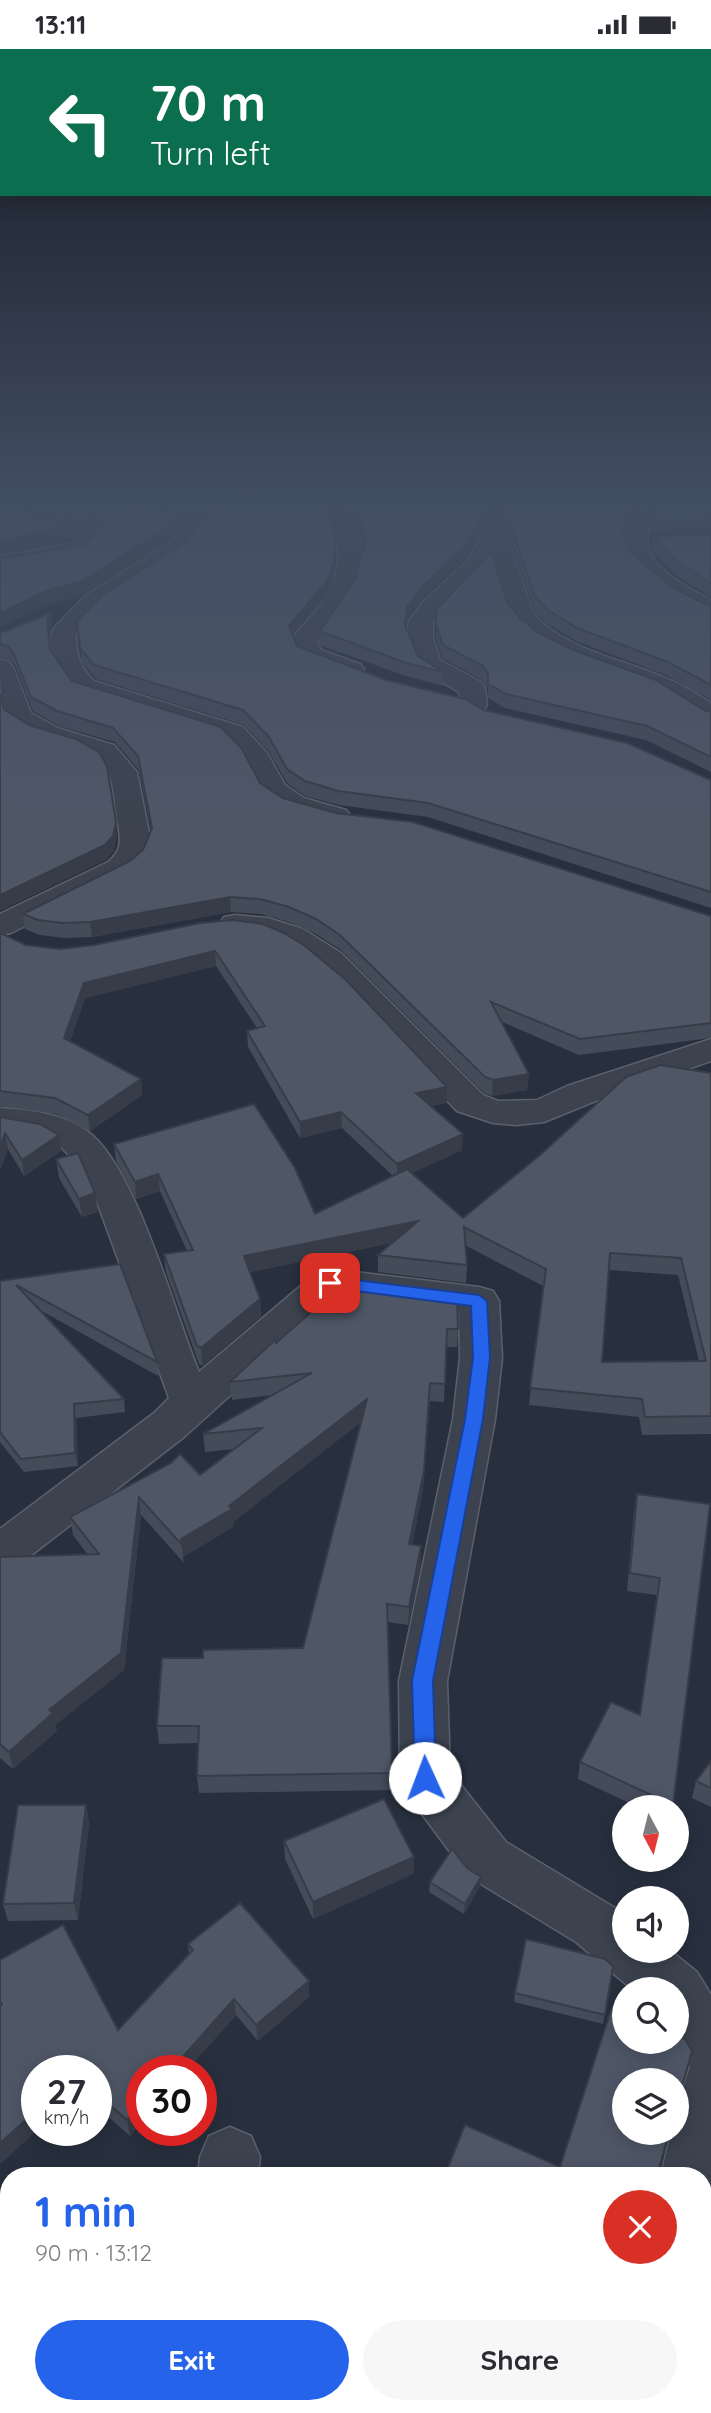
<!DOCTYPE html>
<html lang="en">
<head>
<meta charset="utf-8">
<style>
	:root { --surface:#fff; --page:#f7f7f7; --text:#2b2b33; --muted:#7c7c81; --accent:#2563eb }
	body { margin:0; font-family:Quicksand,sans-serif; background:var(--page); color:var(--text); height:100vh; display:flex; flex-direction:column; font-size:26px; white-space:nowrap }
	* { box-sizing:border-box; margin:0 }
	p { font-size:23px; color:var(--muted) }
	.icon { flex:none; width:38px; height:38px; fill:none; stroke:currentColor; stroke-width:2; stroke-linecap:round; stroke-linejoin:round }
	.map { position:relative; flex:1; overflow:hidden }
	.sheet { position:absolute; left:0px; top:2118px; width:712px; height:247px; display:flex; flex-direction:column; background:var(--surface); border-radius:28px 28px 0 0; box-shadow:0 4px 18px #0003 }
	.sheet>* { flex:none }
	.guide { position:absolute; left:0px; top:0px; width:712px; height:147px; box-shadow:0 4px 18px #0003; background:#0b6e4f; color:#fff; overflow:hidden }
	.needle { width:46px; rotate:173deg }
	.tools { position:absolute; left:612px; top:1746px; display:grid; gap:14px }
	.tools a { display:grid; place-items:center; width:77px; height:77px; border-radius:50%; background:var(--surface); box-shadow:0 4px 18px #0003; font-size:35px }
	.speed { position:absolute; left:21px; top:2006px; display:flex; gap:14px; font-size:35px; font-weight:700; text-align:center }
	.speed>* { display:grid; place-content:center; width:91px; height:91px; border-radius:50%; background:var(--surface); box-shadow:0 4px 18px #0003; line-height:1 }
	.speed small { font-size:18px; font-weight:400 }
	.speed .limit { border:10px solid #d22; background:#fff; color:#111 }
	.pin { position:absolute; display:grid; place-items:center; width:60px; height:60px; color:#fff; margin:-30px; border-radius:14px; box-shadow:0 4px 10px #0006 }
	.me { position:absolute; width:77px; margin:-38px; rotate:358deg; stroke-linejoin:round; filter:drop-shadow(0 0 5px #0008) }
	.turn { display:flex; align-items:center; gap:24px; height:147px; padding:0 35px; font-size:32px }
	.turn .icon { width:91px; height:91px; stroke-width:2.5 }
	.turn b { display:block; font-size:49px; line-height:60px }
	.round { display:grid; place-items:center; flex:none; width:74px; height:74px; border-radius:37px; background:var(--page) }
	.summary { display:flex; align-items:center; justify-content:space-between; height:119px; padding:0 35px }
	h1 { font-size:42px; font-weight:800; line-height:52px; color:var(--accent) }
	.cta { display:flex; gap:14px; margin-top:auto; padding:14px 35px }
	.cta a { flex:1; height:80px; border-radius:42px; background:var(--accent); color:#fff; font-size:28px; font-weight:800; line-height:80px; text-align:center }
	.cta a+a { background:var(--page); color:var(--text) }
	.status { display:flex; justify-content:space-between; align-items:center; height:49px; padding:0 35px; background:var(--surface); direction:ltr }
	.status svg { height:19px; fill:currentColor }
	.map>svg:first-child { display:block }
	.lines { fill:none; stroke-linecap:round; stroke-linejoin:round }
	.street-casing { stroke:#5a606c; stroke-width:3 }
	.street { fill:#3c434f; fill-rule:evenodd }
	.wall { fill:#444b59; fill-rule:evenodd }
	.shaded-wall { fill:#373d48 }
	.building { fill:#4f5767; stroke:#373d48; stroke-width:2; fill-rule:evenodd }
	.route { fill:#2563eb; stroke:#184099; stroke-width:2 }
</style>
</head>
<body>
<div class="status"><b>13:11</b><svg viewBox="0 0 49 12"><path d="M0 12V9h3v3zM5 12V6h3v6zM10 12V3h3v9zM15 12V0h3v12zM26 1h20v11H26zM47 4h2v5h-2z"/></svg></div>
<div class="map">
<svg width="711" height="2364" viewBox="0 0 711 2364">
	<rect width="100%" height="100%" fill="#28303f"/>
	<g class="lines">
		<g class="street-casing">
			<g id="street">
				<path d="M0,449H23L53,469L96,479L103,491L84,506L0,521V507L69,495L79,489L37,479L0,454Z"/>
				<path d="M73,449H117L208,468L211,473L185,504L103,557L76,585C76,605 80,618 94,632L243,678L267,704L285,736L304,749L346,761L351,767L346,773L336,776L284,761L263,747L245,713L223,690L76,644C61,628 40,600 55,578L85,547L169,494L185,477L84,456L76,454Z"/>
				<path d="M318,449H341C383,507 355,547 317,593L321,601L360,615L364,620L360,625C339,631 303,616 291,598C291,587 301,579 308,571C343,532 349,494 318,449Z"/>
				<path d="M484,449H506L505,481L533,564C562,599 618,609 658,626C677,633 694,643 711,654V675C691,670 674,652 655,643C612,623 536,610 510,567C501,552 497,529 492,511L433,573V589L440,611L481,633L485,639L487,656L483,662L474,664L465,662L461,656L459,643L420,620L407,589L409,572L423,553L470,509L483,481Z"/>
				<path d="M654,449H679C670,461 654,467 649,482C638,515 688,539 711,551V568C682,561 613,518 626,482C631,468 643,458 654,449Z"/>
				<path d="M0,610L9,613L13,618L31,664L58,679L114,696L137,723L151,794L142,815L130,825L11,884L0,886V865L108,813C124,800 120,788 117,769C115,756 114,740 110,727C98,694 32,699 8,673C0,658 0,629 0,610Z"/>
				<path d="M235,866L268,869L303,880L341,904L483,1046L498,1052L537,1051L567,1037L711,990V1012L593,1053L544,1073L516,1076L493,1074L457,1062L319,918L281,894L224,882L219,875L224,868Z"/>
				<path d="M0,1059C29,1061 62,1064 87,1082C136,1117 174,1263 199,1323L316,1224L330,1220L479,1238L493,1242L499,1252L502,1309L495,1370L447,1632L450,1722L506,1793L625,1865V1902H671L697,1923L711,1946V2148L704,2151V2126H661L671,2084H677V2058L690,2018L676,1993L677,1941H633L576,1893L468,1827L407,1745L400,1729L399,1632L453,1370L460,1309L459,1264L338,1249L184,1388L16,1518L0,1524V1480L154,1364L169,1349L97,1153L82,1120L62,1099L43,1088L0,1081Z"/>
				<path d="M230,2078L251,2087L260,2108L258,2126H198L200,2108L209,2087Z"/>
				<path d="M176,2356H240V2364H174Z"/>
				<path d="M612,2356H676L677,2364H611Z"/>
			</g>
		</g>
		<use href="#street" class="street"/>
	</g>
	<g class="wall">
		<path d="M28,449H99L179,466L180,479L167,492L83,546L46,557L83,496L100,482L97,476L54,467Z"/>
		<path d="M131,449H322L334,524L331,536L325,548L292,586L297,597L386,631L711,731V859L428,768L339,756L305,747L287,734L269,703L244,676L96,630L82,613L77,572L186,493L209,465Z"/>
		<path d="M344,449H482L480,480L468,507L421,551L406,572V579L418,607L443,623V637L406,627L320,596V582L355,530L364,498L363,488L356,469Z"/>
		<path d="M508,449H650L628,472L624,485L625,492L633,505L672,538L700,553L711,556V652L706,648L666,626L576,592L547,574L535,563L508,481Z"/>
		<path d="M711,449V478L652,482L654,469Z"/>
		<path d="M711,485V548L677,527L652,500L654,488Z"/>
		<path d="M508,555L521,570L537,583L576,602L711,663V723L646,691L505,659L488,649V639L482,631L442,609L436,589V561Z"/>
		<path d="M52,577L48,583L50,601L72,632L260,734L283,749L711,867V989L579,1006L502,973L529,1025L527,1041L492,1047L484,1044L341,901L316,885L289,873L261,865L231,863L92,888L64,889L40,886L25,880L23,865L130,812L143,801L151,782L139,721L115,693L59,677L33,662L15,616L10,611L0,608V584Z"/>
		<path d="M200,874L447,1038V1054L431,1057L462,1101L412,1124L463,1169L711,1024V1385L642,1386L639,1368L529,1356L543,1237L465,1196L467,1216L466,1234L378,1223V1206L391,1194L250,1223L260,1250L261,1267L202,1317L199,1315L166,1223L164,1205L187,1202L160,1142L136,1150L116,1112L114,1095L315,1165L393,1127L342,1079L300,1089L248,998L247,982L257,979L216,917L85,949L70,992L141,1030L142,1046L90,1082L57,1065L0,1057V884L26,896L60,900L94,896ZM609,1221L678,1226L699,1312L602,1313Z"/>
		<path d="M0,1068L61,1102L24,1127L8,1100L0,1121Z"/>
		<path d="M56,1110L98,1163L82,1168L59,1129Z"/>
		<path d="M120,1215L157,1313L158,1327L40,1261L124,1350L125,1363L76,1369L78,1417L24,1423L0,1393V1232Z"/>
		<path d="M458,1280L457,1298H446L444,1353L430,1352L423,1440L412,1495L421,1515L408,1576L388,1573L392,1741L199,1744L197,1727L198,1694L159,1695L157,1677L203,1609L303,1599L361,1373L233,1473V1478L183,1508L184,1514L141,1466L124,1621L55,1676L57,1682L13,1720L0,1709V1508L88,1506L73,1486L70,1468L200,1426L234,1400L205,1403L203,1385L272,1346L232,1351L230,1333L276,1294Z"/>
		<path d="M637,1445L710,1455L673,1759H640L578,1730L580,1713L640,1666L657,1546L627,1542L634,1463Z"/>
		<path d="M711,1712V1758L692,1749L696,1732Z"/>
		<path d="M86,1756L89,1774L78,1871L8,1872L3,1855Z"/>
		<path d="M284,1792L414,1808L413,1825L313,1870L285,1810Z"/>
		<path d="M430,1833L480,1837L464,1865L429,1843Z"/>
		<path d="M188,1895L309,1932V1948L258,1992L236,1966L187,2021H142V2073L130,2087L96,2057V2021H37V2081L0,2115V1911L118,1981L189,1904Z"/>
		<path d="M613,1917L603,1975L514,1953L515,1944Z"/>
	</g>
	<g class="shaded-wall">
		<path d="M639,449H650L628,472L621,493L623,480L629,459Z"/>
		<path d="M179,466L180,479L167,492L83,546L46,557L0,578V564Z"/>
		<path d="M481,468L480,480L468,507L421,551L406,572L405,590L407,558L422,538Z"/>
		<path d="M71,477L72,490L0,505V492Z"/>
		<path d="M335,485L334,524L331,536L325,548L289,590V577Z"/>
		<path d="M51,564L52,577L48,583L47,570Z"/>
		<path d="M116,773L117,788L114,802L106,811L0,862V846Z"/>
		<path d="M230,848L231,863L92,888L90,873Z"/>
		<path d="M215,902L216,917L85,949L66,1004L64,989L84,934Z"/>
		<path d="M529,1025L527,1041L492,1047L493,1031Z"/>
		<path d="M141,1030L142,1046L90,1082L88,1066Z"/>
		<path d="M447,1038V1054L415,1059L416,1044Z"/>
		<path d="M341,1063L342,1079L300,1089V1073Z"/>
		<path d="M5,1084L8,1100L0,1121V1098Z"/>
		<path d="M463,1085L462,1101L397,1131V1115Z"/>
		<path d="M59,1086L61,1102L24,1127L22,1111Z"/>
		<path d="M158,1125L160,1142L136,1150L135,1133Z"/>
		<path d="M95,1144L98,1163L82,1168L79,1150Z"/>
		<path d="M418,1172L417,1189L245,1224L244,1207Z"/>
		<path d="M260,1250L261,1267L202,1317L201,1299Z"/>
		<path d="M430,1334L423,1440L409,1513V1495Z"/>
		<path d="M367,1350V1368L233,1473V1478L183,1508L181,1490L229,1457Z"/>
		<path d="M74,1355L76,1369L78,1417L75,1404Z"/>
		<path d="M139,1448L141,1466L124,1621L55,1676L57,1682L13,1720L9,1703L49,1661Z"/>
		<path d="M421,1497V1515L408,1576L409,1558Z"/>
		<path d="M86,1756L89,1774L78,1871L74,1854Z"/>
		<path d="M414,1808L413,1825L313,1870V1853Z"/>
		<path d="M481,1828L480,1837L464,1865L465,1855Z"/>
		<path d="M309,1932V1948L258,1992L256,1976Z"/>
		<path d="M234,1950L236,1966L187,2021H171Z"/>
		<path d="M142,2054V2073L130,2087L127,2071Z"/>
		<path d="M37,2061V2081L0,2115V2094Z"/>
	</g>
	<g class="building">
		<path d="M0,449H5L34,468L71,477L0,492Z"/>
		<path d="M45,449H99L179,466L166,479L82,532L44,543L0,564V510L83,496L104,479L95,464L53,454Z"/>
		<path d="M190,449H322L328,460L335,485L334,511L331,523L325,534L289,577L297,597L386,631L465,650L484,661L627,694L711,731V843L428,754L338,742L305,732L287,720L269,688L243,661L94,616L80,599L77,572L103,546L186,493L213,461L208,453Z"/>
		<path d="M352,449H482L481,468L468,494L422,538L407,558L405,576L418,607L443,623L406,614L320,582L355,530L365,494L363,475L356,456Z"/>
		<path d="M508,449H639L629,459L623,480L625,492L633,505L672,538L700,553L711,556V636L668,613L577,579L548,561L536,549L508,468Z"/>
		<path d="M670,449H711V466L654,469L659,459Z"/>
		<path d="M711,485V534L678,514L654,488Z"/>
		<path d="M491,503L508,555L521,570L537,583L576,602L656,631L704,661L711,663V708L647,677L506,645L488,635V625L483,617L443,596L436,575V561Z"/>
		<path d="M51,564L47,570L50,601L72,632L221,678L242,700L260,734L283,749L336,764L413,773L711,867V974L580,990L491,953L529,1025L493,1031L485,1028L340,886L316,870L289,858L260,850L230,848L90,873L62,874L38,871L23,865L130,812L143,801L152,779L138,707L113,679L57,662L31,648L13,603L8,597L0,595V584Z"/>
		<path d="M0,645L4,660L29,676L76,690L100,704L107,718L116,773L113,787L105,796L0,846Z"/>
		<path d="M232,871L263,875L284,884L305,897L346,931L447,1038L416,1044L463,1085L397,1115L341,1063L300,1073L247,982L265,977L215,902L84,934L64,989L141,1030L88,1066L55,1049L0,1042V884L26,896L60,900L94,896L200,874Z"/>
		<path d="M660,1016L711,1024V1367L645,1368L642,1350L530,1339L546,1220L464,1178L467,1216L378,1206L418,1172L244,1207L260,1250L201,1299L197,1297L164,1205L193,1201L158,1125L135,1133L114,1095L254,1055L295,1119L315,1165L407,1120L463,1169L540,1106L626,1028ZM610,1204L681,1209L706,1312L602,1313Z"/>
		<path d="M0,1068L40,1075L59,1086L22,1111L5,1084L0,1098Z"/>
		<path d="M78,1104L95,1144L79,1150L56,1110Z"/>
		<path d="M120,1215L157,1313L16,1236L124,1350L74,1355L75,1404L21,1410L0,1383V1232Z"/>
		<path d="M344,1234L457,1248L458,1280H447L445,1335L430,1334L424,1422L409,1495L421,1497L409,1558L387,1555L392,1724L197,1727L199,1677H157L162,1609H203V1601L303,1599L367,1350L229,1457L232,1460L181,1490L182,1496L139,1448L121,1604L49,1661L53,1664L9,1703L0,1695V1508L99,1505L70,1468L171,1414L180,1405L200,1426L262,1379L203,1385L312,1324L230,1333L275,1291L276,1294Z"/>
		<path d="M637,1445L710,1455L673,1756L580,1713L611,1653L640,1666L660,1529L630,1524Z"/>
		<path d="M711,1712V1739L696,1732Z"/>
		<path d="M384,1750L414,1808L313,1853L284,1792Z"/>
		<path d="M18,1756H86L74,1854L3,1855Z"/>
		<path d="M452,1800L467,1819L481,1828L465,1855L430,1833Z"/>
		<path d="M240,1854L309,1932L256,1976L234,1950L171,2021H142V2054L127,2071L96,2044V2021H37V2061L0,2094V1957L2,1955L0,1952V1911L63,1876L118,1981L193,1901L188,1895Z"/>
		<path d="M526,1890L605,1910L613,1917L605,1966L515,1944Z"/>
		<path d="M611,1961L625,1967V1993H677V1987L685,1990L692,2002L677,2055V2032H625V2084H669L657,2126H620L617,2125V2126H445L465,2076L560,2118Z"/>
		<path d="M60,2356H89L176,2362L175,2364H59Z"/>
		<path d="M298,2356H356L357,2364H299Z"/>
	</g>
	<linearGradient id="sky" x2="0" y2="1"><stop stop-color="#161a23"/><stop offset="0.58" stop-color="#424e63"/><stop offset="1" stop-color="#424e63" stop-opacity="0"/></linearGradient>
	<rect width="711" height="780" fill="url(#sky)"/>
	<path class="route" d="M330,1228L479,1246L487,1252L490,1308L483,1370L433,1632L436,1729L433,1735L425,1738L418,1735L415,1729L412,1632L465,1370L473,1308L471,1257L325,1238L322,1234Z"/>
</svg>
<div class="tools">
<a><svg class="needle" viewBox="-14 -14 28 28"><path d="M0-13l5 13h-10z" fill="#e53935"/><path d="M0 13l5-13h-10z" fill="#7c7c81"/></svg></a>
<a><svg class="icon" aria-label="sound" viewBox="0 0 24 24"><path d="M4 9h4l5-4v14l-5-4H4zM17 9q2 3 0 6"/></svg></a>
<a><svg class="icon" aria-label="search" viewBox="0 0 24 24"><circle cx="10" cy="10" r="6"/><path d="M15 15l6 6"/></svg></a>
<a><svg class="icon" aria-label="layers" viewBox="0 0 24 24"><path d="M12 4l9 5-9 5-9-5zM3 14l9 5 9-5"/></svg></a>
</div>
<div class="speed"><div>27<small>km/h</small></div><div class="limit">30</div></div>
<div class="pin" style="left:330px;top:1234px;background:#d93025"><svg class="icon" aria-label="arrive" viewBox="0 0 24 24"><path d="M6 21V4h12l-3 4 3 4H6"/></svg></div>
<svg class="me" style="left:425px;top:1729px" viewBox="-20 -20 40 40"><circle r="19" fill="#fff"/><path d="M0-13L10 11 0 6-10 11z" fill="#2563eb"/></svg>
<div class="guide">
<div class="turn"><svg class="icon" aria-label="left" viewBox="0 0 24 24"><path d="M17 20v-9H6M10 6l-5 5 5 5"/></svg><div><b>70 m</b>Turn left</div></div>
</div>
<section class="sheet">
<div class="summary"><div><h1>1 min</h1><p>90 m · 13:12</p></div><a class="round" style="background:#d93025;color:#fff"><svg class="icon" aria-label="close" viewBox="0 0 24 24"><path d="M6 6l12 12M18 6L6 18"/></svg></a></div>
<div class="cta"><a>Exit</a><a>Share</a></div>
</section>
</div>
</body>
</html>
